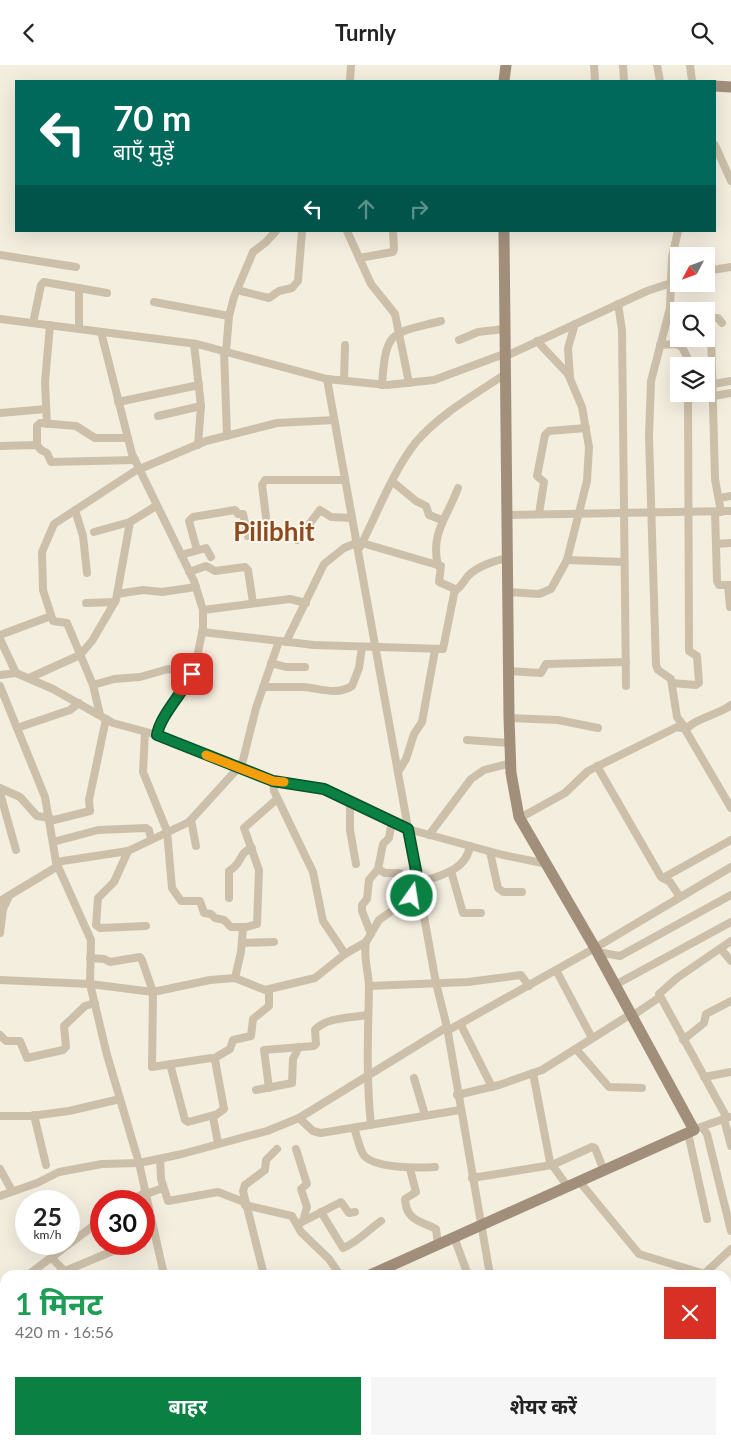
<!DOCTYPE html>
<html lang="hi">
<head>
<meta charset="utf-8">
<style>
	:root { --surface:#fff; --page:#f6f6f6; --text:#222; --muted:#767676; --accent:#0b8043 }
	body { margin:0; font-family:Lato,"Noto Sans Devanagari",sans-serif; background:var(--page); color:var(--text); height:100vh; display:flex; flex-direction:column; font-size:19px; white-space:nowrap }
	* { box-sizing:border-box; margin:0 }
	p { font-size:16px; color:var(--muted) }
	.icon { flex:none; width:28px; height:28px; fill:none; stroke:currentColor; stroke-width:2; stroke-linecap:round; stroke-linejoin:round }
	.map { position:relative; flex:1; overflow:hidden }
	.side { position:absolute; left:0px; top:1205px; width:731px; height:175px; display:flex; flex-direction:column; background:var(--surface); border-radius:15px 15px 0 0; box-shadow:0 5px 20px #0002 }
	.side>* { flex:none }
	.top-card { position:absolute; left:15px; top:15px; width:701px; height:152px; border-radius:0px; box-shadow:0 5px 20px #0002; background:#00695c; color:#fff; overflow:hidden }
	.needle { width:32px; rotate:229deg }
	.controls { position:absolute; left:670px; top:182px; display:grid; gap:10px }
	.controls a { display:grid; place-items:center; width:45px; height:45px; border-radius:0px; background:var(--surface); box-shadow:0 5px 20px #0002; font-size:25px }
	.speed { position:absolute; left:15px; top:1125px; display:flex; gap:10px; font-size:25px; font-weight:700; text-align:center }
	.speed>* { display:grid; place-content:center; width:65px; height:65px; border-radius:50%; background:var(--surface); box-shadow:0 5px 20px #0002; line-height:1 }
	.speed small { font-size:12px; font-weight:400 }
	.speed .limit { border:8px solid #d22; background:#fff; color:#111 }
	.pin { position:absolute; display:grid; place-items:center; width:42px; height:42px; color:#fff; margin:-21px; border-radius:10px; box-shadow:0 2px 8px #0006 }
	.me { position:absolute; width:55px; margin:-28px; rotate:13deg; stroke-linejoin:round; filter:drop-shadow(0 0 4px #0008) }
	.turn { display:flex; align-items:center; gap:18px; height:105px; padding:0 15px; font-size:22px }
	.turn .icon { width:65px; height:65px; stroke-width:2.5 }
	.turn b { display:block; font-size:35px; line-height:42px }
	.lanes { display:flex; align-items:center; height:48px; padding:0 15px; background:#0003; justify-content:center; gap:25px; direction:ltr }
	.lanes .off { opacity:.35 }
	.round { display:grid; place-items:center; flex:none; width:52px; height:52px; border-radius:0px; background:var(--page) }
	.head { display:flex; align-items:center; justify-content:space-between; height:85px; padding:0 15px }
	h1 { font-size:30px; font-weight:700; line-height:38px; color:#1e9e55 }
	.primary-button { display:flex; gap:10px; margin-top:auto; padding:10px 15px }
	.primary-button a { flex:1; height:58px; border-radius:0px; background:var(--accent); color:#fff; font-size:20px; font-weight:700; line-height:58px; text-align:center }
	.primary-button a+a { background:var(--page); color:var(--text) }
	header { display:flex; justify-content:space-between; align-items:center; height:65px; padding:0 15px; background:var(--surface); font-size:22px; font-weight:700 }
	.map>svg:first-child { display:block }
	.lines { fill:none; stroke-linecap:round; stroke-linejoin:round }
	.street { stroke:#cdc0aa; stroke-width:8 }
	.secondary { stroke:#a18f7b; stroke-width:11 }
	.route-casing { stroke:#07532c; stroke-width:12 }
	.route { stroke:#0b8043; stroke-width:9 }
	.slow { stroke:#f59e0b; stroke-width:9 }
	.labels { text-anchor:middle; stroke-width:4; stroke-linejoin:round; paint-order:stroke }
	.town-label { font-size:26px; font-weight:bold; fill:#8e4a1f; stroke:#fbf7ec }
</style>
</head>
<body>
<header><svg class="icon" aria-label="back" viewBox="0 0 24 24"><path d="M15 5l-7 7 7 7"/></svg>Turnly<svg class="icon" aria-label="search" viewBox="0 0 24 24"><circle cx="10" cy="10" r="6"/><path d="M15 15l6 6"/></svg></header>
<div class="map">
<svg width="731" height="1380" viewBox="0 0 731 1380">
	<rect width="100%" height="100%" fill="#f4eedf"/>
	<g class="lines">
		<g class="street">
			<path d="M594,0L595,16"/>
			<path d="M623,0L624,16"/>
			<path d="M657,0L660,16"/>
			<path d="M690,0L692,16"/>
			<path d="M350,16L351,0"/>
			<path d="M715,80L731,116"/>
			<path d="M347,166L371,219L395,249L409,318"/>
			<path d="M678,166L672,192L670,243L651,316L649,371L656,600L658,605L671,614L677,652L686,664"/>
			<path d="M0,190L76,202"/>
			<path d="M359,193L393,187L394,184L393,166"/>
			<path d="M706,206L731,202"/>
			<path d="M237,225L269,233L279,226L292,223L298,216L302,166"/>
			<path d="M154,237L229,251"/>
			<path d="M618,239L622,265L626,621"/>
			<path d="M670,243L690,246"/>
			<path d="M706,253H718L722,258"/>
			<path d="M0,254L197,279L327,314L387,320L434,315L504,289"/>
			<path d="M33,258L41,220L44,217L107,228"/>
			<path d="M79,264V223"/>
			<path d="M101,267L132,389L194,516L203,545V563L195,602L180,632L161,656L157,671"/>
			<path d="M711,267L715,414L721,447"/>
			<path d="M459,275L478,267L504,264"/>
			<path d="M194,279L201,341L198,380"/>
			<path d="M660,280L676,279L682,282L687,292L688,301"/>
			<path d="M224,286L227,371"/>
			<path d="M226,287L229,251L234,232L253,187L266,177L276,166"/>
			<path d="M504,292L647,226L671,218"/>
			<path d="M570,313L568,283L575,259"/>
			<path d="M327,314L436,918L447,962L490,1210"/>
			<path d="M344,315L345,280"/>
			<path d="M713,319L731,316"/>
			<path d="M382,320C386,264 390,269 441,256"/>
			<path d="M714,331L731,328"/>
			<path d="M118,337L199,320"/>
			<path d="M0,348L46,344"/>
			<path d="M158,351L201,341"/>
			<path d="M47,359L45,317L50,260"/>
			<path d="M37,380V361L40,358L76,361L95,373H127"/>
			<path d="M0,381L37,380L41,385L47,388L51,397L135,395"/>
			<path d="M393,417L416,436L426,441L429,450L442,455"/>
			<path d="M720,433L731,431"/>
			<path d="M75,445L83,471L87,508"/>
			<path d="M715,447L717,516L719,520H731"/>
			<path d="M539,449L544,417L537,411L545,370L549,366L586,363"/>
			<path d="M506,450L731,446"/>
			<path d="M266,452L262,420L265,415H345"/>
			<path d="M94,467L130,457"/>
			<path d="M297,475L320,445L331,452L352,453"/>
			<path d="M716,479L731,478"/>
			<path d="M360,482C377,449 393,406 416,377C440,349 474,330 504,310"/>
			<path d="M197,485L189,456L193,452L235,445L238,449H243L248,471"/>
			<path d="M181,490L206,483L211,492"/>
			<path d="M567,495L624,497"/>
			<path d="M438,500C430,468 448,451 458,423"/>
			<path d="M189,507L206,501L215,506L245,502L248,505L253,538"/>
			<path d="M728,520L730,542"/>
			<path d="M455,526C462,521 463,517 468,511C475,503 496,494 507,494"/>
			<path d="M507,527L539,529L551,524L567,495L587,416L589,382L582,342L568,309L537,276"/>
			<path d="M117,529L143,525L162,527L196,522"/>
			<path d="M86,538L115,537"/>
			<path d="M203,545L290,534L306,538"/>
			<path d="M202,567L314,580L443,584L455,524L439,517L441,501L362,478"/>
			<path d="M0,570L51,551"/>
			<path d="M0,574L16,608"/>
			<path d="M286,577L324,499L344,483L356,478"/>
			<path d="M271,598L286,602H305"/>
			<path d="M509,606L541,608L546,599L626,597"/>
			<path d="M0,610L16,608L53,624L113,658L154,669L273,716L324,724L408,764L503,790L547,799"/>
			<path d="M29,613L80,590L92,576L116,535L130,457L156,441"/>
			<path d="M672,618L696,620L699,618L697,591L689,586L688,329"/>
			<path d="M93,620L114,614L140,612L168,604L192,609"/>
			<path d="M0,621L45,732L56,797L91,875L90,919L153,927L210,915L235,913L265,925L315,913L345,889L366,877L379,855L420,826"/>
			<path d="M263,622C276,622 289,622 303,622C319,623 336,631 352,621L359,603L362,582"/>
			<path d="M731,640C721,649 689,655 686,666L731,743"/>
			<path d="M100,650L93,620L67,558L53,556L43,525L42,487L54,459L135,406L206,376L277,358L334,355"/>
			<path d="M509,653L558,655L598,663"/>
			<path d="M17,663L70,645L79,638"/>
			<path d="M145,667L143,707L167,766L172,823L181,836H200L204,848L211,849L215,853L224,855L231,862H244"/>
			<path d="M467,675L510,678"/>
			<path d="M597,701L661,812L670,817L680,832"/>
			<path d="M241,703L256,643L279,576"/>
			<path d="M398,707L406,694L414,669L422,657L435,585"/>
			<path d="M273,716L274,726L313,807L323,856L345,889"/>
			<path d="M0,723L20,732L37,751L50,753"/>
			<path d="M0,728L16,785"/>
			<path d="M350,736V765L356,799"/>
			<path d="M520,753L565,728L588,706L677,662L686,664"/>
			<path d="M191,755L196,781"/>
			<path d="M50,756L90,746L89,735L106,654"/>
			<path d="M429,770L471,714L484,705L511,698"/>
			<path d="M53,777L98,765L146,763L149,765L151,774"/>
			<path d="M128,786L114,817L98,833L96,860L100,863L146,861"/>
			<path d="M490,787L498,823L503,827H522"/>
			<path d="M56,797L128,786L189,757L239,702"/>
			<path d="M378,804L385,808H400L412,831"/>
			<path d="M451,806L463,848H481"/>
			<path d="M663,813L731,775"/>
			<path d="M418,818C439,811 466,806 470,781"/>
			<path d="M229,833V806C243,798 238,788 252,783"/>
			<path d="M0,836L58,801"/>
			<path d="M0,868L3,844L9,831"/>
			<path d="M371,869L362,846V840L367,834L369,815L378,804L383,779L389,773L392,756"/>
			<path d="M366,877C363,893 369,907 369,923C368,970 366,1012 371,1060"/>
			<path d="M242,878L274,877"/>
			<path d="M721,884L731,896"/>
			<path d="M597,887L620,891L731,830"/>
			<path d="M90,893L104,894L110,897L140,892L142,895L153,927L152,1002L211,993L215,995L224,1044L213,1052L218,1078"/>
			<path d="M556,905L592,973"/>
			<path d="M235,913L241,887L243,863L257,859L259,805L244,763L277,734"/>
			<path d="M0,915L90,919L107,990L139,1098L164,1210"/>
			<path d="M615,920L731,857"/>
			<path d="M369,921L468,917L521,910L529,921"/>
			<path d="M632,951L660,932"/>
			<path d="M461,960L492,1022"/>
			<path d="M447,966L595,883L731,802"/>
			<path d="M0,970L6,976H20L27,993L63,985L66,982L64,961L85,941L95,938"/>
			<path d="M683,975L704,958L706,949L731,936"/>
			<path d="M576,984L609,1022L642,1023"/>
			<path d="M213,994L230,984L233,975L251,971L253,954L269,941V925"/>
			<path d="M170,999L185,1055L188,1057L214,1050"/>
			<path d="M533,1008L550,1097L568,1122"/>
			<path d="M704,1012L731,1007"/>
			<path d="M414,1013L425,1050"/>
			<path d="M269,1023L264,985L314,981L316,979L315,965C327,952 350,953 367,950"/>
			<path d="M256,1025L292,1018L293,994L299,982"/>
			<path d="M457,1030L499,1020L542,1005L631,949"/>
			<path d="M34,1050L46,1100"/>
			<path d="M0,1051H31L69,1046L120,1034"/>
			<path d="M299,1053L313,1066L321,1068L460,1045"/>
			<path d="M727,1053L659,929L677,913L731,876"/>
			<path d="M724,1054L731,1081"/>
			<path d="M702,1062L707,1069L731,1166"/>
			<path d="M354,1063C357,1071 359,1082 363,1089C372,1104 420,1103 435,1102"/>
			<path d="M698,1063L729,1052"/>
			<path d="M688,1068L707,1154"/>
			<path d="M296,1084L307,1119L301,1124L307,1142L303,1156"/>
			<path d="M160,1094L161,1114L168,1136L218,1127L244,1137"/>
			<path d="M0,1104L12,1126"/>
			<path d="M410,1104L416,1127L405,1134C406,1156 421,1156 436,1164L438,1179"/>
			<path d="M472,1113L552,1100L592,1082L595,1083L604,1106"/>
			<path d="M579,1116L639,1189L705,1209"/>
			<path d="M146,1129L163,1123"/>
			<path d="M0,1131L37,1118L59,1107L102,1099L139,1098L182,1089L267,1066L299,1053L447,962"/>
			<path d="M130,1136L146,1127"/>
			<path d="M245,1140L292,1151L301,1167L329,1194L340,1210"/>
			<path d="M321,1147L343,1183C358,1177 368,1165 381,1156"/>
			<path d="M300,1158L341,1137L349,1148L355,1147"/>
			<path d="M454,1172L468,1210"/>
			<path d="M52,1193L68,1210"/>
			<path d="M65,1206L113,1186L142,1179"/>
			<path d="M28,1210L101,1155"/>
			<path d="M264,1210L243,1126L245,1120L265,1105L266,1095L277,1084"/>
			<path d="M703,1210L731,1184"/>
			<path d="M1,1228L5,1234"/>
			<path d="M726,1250L731,1249"/>
			<path d="M726,1293H731"/>
			<path d="M0,1305H5"/>
			<path d="M726,1346L731,1345"/>
			<path d="M75,1375L81,1380"/>
			<path d="M154,1375V1380"/>
			<path d="M280,1375L282,1380"/>
			<path d="M357,1375L359,1380"/>
			<path d="M422,1375L433,1379L444,1380"/>
			<path d="M627,1375V1380"/>
			<path d="M667,1375L668,1380"/>
			<path d="M715,1375L717,1380"/>
			<path d="M184,1380L212,1375"/>
			<path d="M369,1380L387,1375"/>
			<path d="M415,1380L416,1375"/>
			<path d="M505,1380L520,1377"/>
			<path d="M726,1380L731,1379"/>
		</g>
		<g class="secondary">
			<path d="M504,16L506,0"/>
			<path d="M715,21L731,22"/>
			<path d="M370,1210L694,1065L595,883L519,752L511,708L509,653L504,166"/>
			<path d="M0,1351L5,1349"/>
		</g>
	</g>
	<g class="lines">
		<g class="route-casing">
			<path id="route" d="M192,609C182,629 160,651 157,670L273,716L324,724L408,764L420,826L412,831"/>
		</g>
		<use href="#route" class="route"/>
		<path class="slow" d="M206,690L273,716L284,717"/>
	</g>
	<g class="labels">
		<g class="town-label">
			<text x="274" y="476">Pilibhit</text>
		</g>
	</g>
</svg>
<div class="controls">
<a><svg class="needle" viewBox="-14 -14 28 28"><path d="M0-13l5 13h-10z" fill="#e53935"/><path d="M0 13l5-13h-10z" fill="#767676"/></svg></a>
<a><svg class="icon" aria-label="search" viewBox="0 0 24 24"><circle cx="10" cy="10" r="6"/><path d="M15 15l6 6"/></svg></a>
<a><svg class="icon" aria-label="layers" viewBox="0 0 24 24"><path d="M12 4l9 5-9 5-9-5zM3 14l9 5 9-5"/></svg></a>
</div>
<div class="speed"><div>25<small>km/h</small></div><div class="limit">30</div></div>
<div class="pin" style="left:192px;top:609px;background:#d93025"><svg class="icon" aria-label="arrive" viewBox="0 0 24 24"><path d="M6 21V4h12l-3 4 3 4H6"/></svg></div>
<svg class="me" style="left:412px;top:831px" viewBox="-20 -20 40 40"><circle r="17" fill="#0b8043" stroke="#fff" stroke-width="3"/><path d="M0-11L8 9 0 5-8 9z" fill="#fff"/></svg>
<div class="top-card">
<div class="turn"><svg class="icon" aria-label="left" viewBox="0 0 24 24"><path d="M17 20v-9H6M10 6l-5 5 5 5"/></svg><div><b>70 m</b>बाएँ मुड़ें</div></div>
<div class="lanes"><svg class="icon" aria-label="left" viewBox="0 0 24 24"><path d="M17 20v-9H6M10 6l-5 5 5 5"/></svg><svg class="icon off" aria-label="ahead" viewBox="0 0 24 24"><path d="M12 20V5M6 11l6-6 6 6"/></svg><svg class="icon off" aria-label="right" viewBox="0 0 24 24"><path d="M7 20v-9h11M14 6l5 5-5 5"/></svg></div>
</div>
<section class="side">
<div class="head"><div><h1>1 मिनट</h1><p>420 m · 16:56</p></div><a class="round" style="background:#d93025;color:#fff"><svg class="icon" aria-label="close" viewBox="0 0 24 24"><path d="M6 6l12 12M18 6L6 18"/></svg></a></div>
<div class="primary-button"><a>बाहर</a><a>शेयर करें</a></div>
</section>
</div>
</body>
</html>
